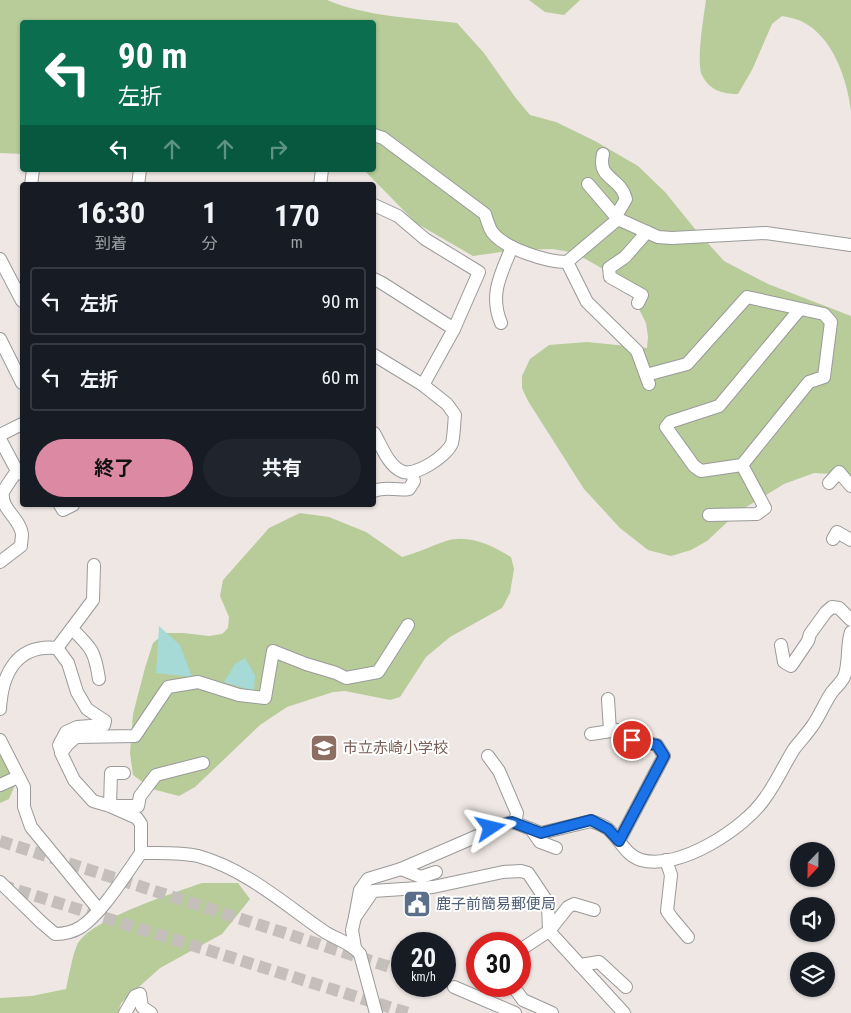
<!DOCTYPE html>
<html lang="ja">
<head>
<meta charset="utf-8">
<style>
	:root { --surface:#171b24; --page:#20242c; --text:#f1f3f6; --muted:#9ea1a6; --line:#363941; --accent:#dc89a3 }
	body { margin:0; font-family:"Roboto Condensed","Noto Sans JP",sans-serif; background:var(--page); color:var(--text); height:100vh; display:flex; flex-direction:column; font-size:19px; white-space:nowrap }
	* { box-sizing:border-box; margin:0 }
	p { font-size:16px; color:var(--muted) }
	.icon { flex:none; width:28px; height:28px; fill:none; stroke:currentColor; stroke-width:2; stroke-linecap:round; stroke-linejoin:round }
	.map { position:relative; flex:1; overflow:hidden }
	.sheet { position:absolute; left:20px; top:182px; width:356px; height:325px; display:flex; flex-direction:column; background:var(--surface); border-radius:5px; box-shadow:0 1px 4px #0004 }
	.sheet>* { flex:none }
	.banner { position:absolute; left:20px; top:20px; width:356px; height:152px; border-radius:5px; box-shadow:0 1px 4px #0004; background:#0b6e4f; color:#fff; overflow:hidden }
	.needle { width:32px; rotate:202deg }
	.controls { position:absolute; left:790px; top:842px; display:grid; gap:10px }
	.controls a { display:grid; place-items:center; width:45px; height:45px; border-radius:50%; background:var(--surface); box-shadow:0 1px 4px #0004; font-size:25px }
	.speed { position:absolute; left:391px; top:932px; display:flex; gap:10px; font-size:25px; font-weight:700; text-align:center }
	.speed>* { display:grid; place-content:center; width:65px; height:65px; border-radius:50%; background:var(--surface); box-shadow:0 1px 4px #0004; line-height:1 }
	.speed small { font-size:12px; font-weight:400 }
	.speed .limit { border:8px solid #d22; background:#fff; color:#111 }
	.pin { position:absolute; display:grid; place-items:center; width:42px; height:42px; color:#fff; margin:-21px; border:2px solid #fff; border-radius:50%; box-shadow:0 1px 5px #0007 }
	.me { position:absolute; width:55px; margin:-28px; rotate:80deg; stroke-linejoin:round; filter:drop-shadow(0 0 4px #0008) }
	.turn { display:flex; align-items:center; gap:18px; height:105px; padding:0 15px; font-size:22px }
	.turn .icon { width:65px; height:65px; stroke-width:2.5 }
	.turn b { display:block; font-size:35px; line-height:42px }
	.lanes { display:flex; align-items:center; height:48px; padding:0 15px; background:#0003; justify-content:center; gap:25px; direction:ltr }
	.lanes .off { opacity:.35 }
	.eta { display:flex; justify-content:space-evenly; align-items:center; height:85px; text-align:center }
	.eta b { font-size:30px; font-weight:700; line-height:35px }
	.action { display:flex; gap:10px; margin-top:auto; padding:10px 15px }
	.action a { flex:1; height:58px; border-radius:30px; background:var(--accent); color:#111; font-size:20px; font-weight:700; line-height:58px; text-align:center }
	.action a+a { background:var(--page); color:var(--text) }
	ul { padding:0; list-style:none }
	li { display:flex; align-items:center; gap:15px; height:68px; margin:0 10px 8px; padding:0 5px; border:2px solid var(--line); border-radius:5px }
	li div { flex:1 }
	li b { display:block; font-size:19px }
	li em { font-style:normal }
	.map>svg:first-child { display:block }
	.forest { fill:#b7cc99 }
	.water { fill:#a5dad7 }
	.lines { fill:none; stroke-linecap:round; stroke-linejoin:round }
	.minor-tunnel { stroke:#c4bfbb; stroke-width:12; stroke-dasharray:12 6; stroke-linecap:butt }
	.minor-casing { stroke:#9a9a9a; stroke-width:14 }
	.minor { stroke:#fff; stroke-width:12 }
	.route-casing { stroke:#114b97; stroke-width:12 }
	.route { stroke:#1a73e8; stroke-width:9 }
	.labels { text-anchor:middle; stroke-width:4; stroke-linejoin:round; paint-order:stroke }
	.education-label { font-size:15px; fill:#785e54; stroke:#fff; text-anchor:start }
	.service-label { font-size:15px; fill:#4e5e75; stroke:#fff; text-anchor:start }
</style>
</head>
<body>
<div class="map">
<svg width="851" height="1013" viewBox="0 0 851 1013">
	<rect width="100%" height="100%" fill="#eee7e3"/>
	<g class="forest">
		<path d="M0,0H327C367,17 414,18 457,23L484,53L515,97L530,115L556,122L595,141L638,166L665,192L695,229L724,261L768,284L851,316V475L814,473L784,484L738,512L707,541L691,550L671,556L648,550L620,528L584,489L528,401L522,388V376L530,359L549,345L587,342L647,348L648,337L646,323L633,297L619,278L575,253L553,249L515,250L473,256L416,223L364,170H374V22H22V154L0,153Z"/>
		<path d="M529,0H580L564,15L545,12Z"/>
		<path d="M706,0H851V111C847,79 833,36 801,21C796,19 789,17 782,16L772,24L752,70L738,94C722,94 709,90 702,75C696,64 704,14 706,0Z"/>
		<path d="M300,513L329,517L366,532L402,557C417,553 431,546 446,541C469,534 491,545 511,557L514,569L510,593L502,608L450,637L426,657L400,697L390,700L345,691L333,692L287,707L260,725L195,787L179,796L152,789L133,775L130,753L133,714L145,668L153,643L165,633H183L209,636L222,634L228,628L229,617L220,596L223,580L269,528Z"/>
		<path d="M0,748L16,783L9,799L0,803Z"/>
		<path d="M202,883H238L250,899L222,934L160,968L121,1003L118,1013H0V998L32,996L66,989C69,976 72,957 77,945C90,919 174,893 202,883Z"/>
	</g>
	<g class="water">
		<path d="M159,626L180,645L192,677L156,673Z"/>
		<path d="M245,658L255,675L254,691L224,682L235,664Z"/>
	</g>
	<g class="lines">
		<g class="minor-tunnel">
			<path d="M0,841L402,971"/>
			<path d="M1,885L408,1013"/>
		</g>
		<g class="minor-casing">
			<g id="minor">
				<path d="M374,135L383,138L485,214C487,220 489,227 492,232C505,249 547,262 567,262L618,219L658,237L672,238L766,233L851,245"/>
				<path d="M603,154C597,180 620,176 626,199L616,216"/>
				<path d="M588,184L618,219"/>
				<path d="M31,185L33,170"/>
				<path d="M138,185L140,170"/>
				<path d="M320,185L322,170"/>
				<path d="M374,205L398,216L425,239L479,272L454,329L423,385L447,404L455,415C454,424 454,435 452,443C447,456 414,478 401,471C388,465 381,445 374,433"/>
				<path d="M0,259L22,301"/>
				<path d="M567,262L587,302L637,351L649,384"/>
				<path d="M374,279L382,283L454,329"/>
				<path d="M638,303L642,295L610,277L609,268L625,257L647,232"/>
				<path d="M501,323C489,294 501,274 512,247"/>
				<path d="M0,339L22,383"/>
				<path d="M374,355L423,385"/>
				<path d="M646,375L687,364L747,297L824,314L831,322L824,377L809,382L742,465L701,471L694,466L666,427L670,422L719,406L800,309"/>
				<path d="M0,435L22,424"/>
				<path d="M0,439L17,471L22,474"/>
				<path d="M829,483L839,472L851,486"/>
				<path d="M374,491C386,486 396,491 409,489L414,481L412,472"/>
				<path d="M60,505L63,510L73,505"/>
				<path d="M709,515L757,514L765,508L742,465"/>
				<path d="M833,539L837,532L851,540"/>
				<path d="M0,562L21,546C21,543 22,538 22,534C20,518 0,509 3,492C7,485 12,478 17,471"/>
				<path d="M72,629C92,648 95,652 99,679"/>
				<path d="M781,645L784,662L791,666L808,641L810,634L826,612L832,607L839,608L851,620"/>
				<path d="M57,648L68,663L77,692L87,709L105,721L104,725L77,727L66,732L59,745L61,751"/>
				<path d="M608,699L610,731"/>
				<path d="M0,709C2,673 17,644 57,648L93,600L94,565"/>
				<path d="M591,734L618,730L625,737L657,745L664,756L619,841"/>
				<path d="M0,740L24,787V807L31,827L99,910"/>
				<path d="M488,756L499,771L517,813L515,823"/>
				<path d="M124,773H111L110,806H138L140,796L156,775L203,763"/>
				<path d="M0,785L18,777"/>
				<path d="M531,829L540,842L556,848"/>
				<path d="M141,853V824L137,818L110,806L93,801L74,780L61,753L68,744L76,737L135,736L168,687L198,682L239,695L265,698L273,651L306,664L336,673L346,678L378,672L408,625"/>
				<path d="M666,860L671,875L667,911L672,918L688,937"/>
				<path d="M401,869L421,877L436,872"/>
				<path d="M0,882L41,922L55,934C64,934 73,932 81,927C103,912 125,875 141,853C159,853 181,852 198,856C245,869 283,903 322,930C334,939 351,942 360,954L376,1013"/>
				<path d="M355,917L360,890L368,879L401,869L482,834L491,828L513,822L541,833L591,821C597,823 603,825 608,829C620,839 625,855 641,860C679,871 745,828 765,798C776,783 784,765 794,749C800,741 807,734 813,725C820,715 825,702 832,692C836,687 841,683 844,677C850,663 846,647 851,632"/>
				<path d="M355,948L352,930L355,917L373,891L433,887L503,872L521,871L528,873L548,903L549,931L624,1013"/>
				<path d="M520,950L549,931L568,907L574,904L594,910"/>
				<path d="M580,965L599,962L626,987"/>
				<path d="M513,986L523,1000L552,1013"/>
				<path d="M454,987L515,1013"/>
				<path d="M125,1013L135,996L140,994L142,1007L151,1013"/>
			</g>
		</g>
		<use href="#minor" class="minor"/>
	</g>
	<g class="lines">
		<g class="route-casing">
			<path id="route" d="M491,828L512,822L541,833L591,820L608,829L619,841L664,756L657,745L632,740"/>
		</g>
		<use href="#route" class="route"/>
	</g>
	<defs>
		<g id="school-square" transform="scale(1.4375)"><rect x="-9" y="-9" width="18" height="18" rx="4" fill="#8d6e63" stroke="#fff"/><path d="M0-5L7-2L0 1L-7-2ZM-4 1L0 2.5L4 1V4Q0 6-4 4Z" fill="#fff"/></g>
		<g id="civic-square" transform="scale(1.4375)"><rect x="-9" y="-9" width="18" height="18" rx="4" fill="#5c6f8a" stroke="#fff"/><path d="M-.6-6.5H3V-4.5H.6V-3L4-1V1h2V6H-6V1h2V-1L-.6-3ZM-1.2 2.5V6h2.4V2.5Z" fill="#fff"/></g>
	</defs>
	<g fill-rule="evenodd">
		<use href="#school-square" x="324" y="748"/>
		<use href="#civic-square" x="417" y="904"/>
	</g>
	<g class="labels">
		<g class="education-label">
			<text x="343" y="753">市立赤崎小学校</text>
		</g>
		<g class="service-label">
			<text x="436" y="909">鹿子前簡易郵便局</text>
		</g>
	</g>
</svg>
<div class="controls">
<a><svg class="needle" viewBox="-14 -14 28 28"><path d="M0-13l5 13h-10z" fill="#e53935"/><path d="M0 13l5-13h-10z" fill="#9ea1a6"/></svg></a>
<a><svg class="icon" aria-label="sound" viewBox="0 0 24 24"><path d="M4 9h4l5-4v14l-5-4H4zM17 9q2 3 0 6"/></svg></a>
<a><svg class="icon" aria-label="layers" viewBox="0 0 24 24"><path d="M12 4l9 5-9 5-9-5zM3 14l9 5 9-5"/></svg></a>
</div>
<div class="speed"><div>20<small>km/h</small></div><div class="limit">30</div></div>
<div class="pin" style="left:632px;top:740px;background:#d93025"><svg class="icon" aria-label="arrive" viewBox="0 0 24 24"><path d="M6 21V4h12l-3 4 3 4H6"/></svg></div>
<svg class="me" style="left:491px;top:828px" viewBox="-20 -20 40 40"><path d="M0-17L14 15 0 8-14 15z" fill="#1a73e8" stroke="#fff" stroke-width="4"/></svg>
<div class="banner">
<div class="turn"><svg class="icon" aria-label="left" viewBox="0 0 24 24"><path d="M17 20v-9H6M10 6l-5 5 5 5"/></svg><div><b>90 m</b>左折</div></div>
<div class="lanes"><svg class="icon" aria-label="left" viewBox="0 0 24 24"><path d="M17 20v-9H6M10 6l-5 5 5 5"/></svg><svg class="icon off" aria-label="ahead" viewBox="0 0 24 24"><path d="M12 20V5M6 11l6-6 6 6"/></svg><svg class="icon off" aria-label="ahead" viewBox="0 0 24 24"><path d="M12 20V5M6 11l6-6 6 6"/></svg><svg class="icon off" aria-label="right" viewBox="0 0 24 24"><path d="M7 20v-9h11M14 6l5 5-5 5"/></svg></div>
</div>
<section class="sheet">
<div class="eta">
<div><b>16:30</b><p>到着</p></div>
<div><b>1</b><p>分</p></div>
<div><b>170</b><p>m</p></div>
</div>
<ul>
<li><svg class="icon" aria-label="left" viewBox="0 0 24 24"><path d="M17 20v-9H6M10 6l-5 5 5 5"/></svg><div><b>左折</b></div><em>90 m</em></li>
<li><svg class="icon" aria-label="left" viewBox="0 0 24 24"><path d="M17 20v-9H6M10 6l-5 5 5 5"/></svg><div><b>左折</b></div><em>60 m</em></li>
</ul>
<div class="action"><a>終了</a><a>共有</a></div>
</section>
</div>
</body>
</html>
